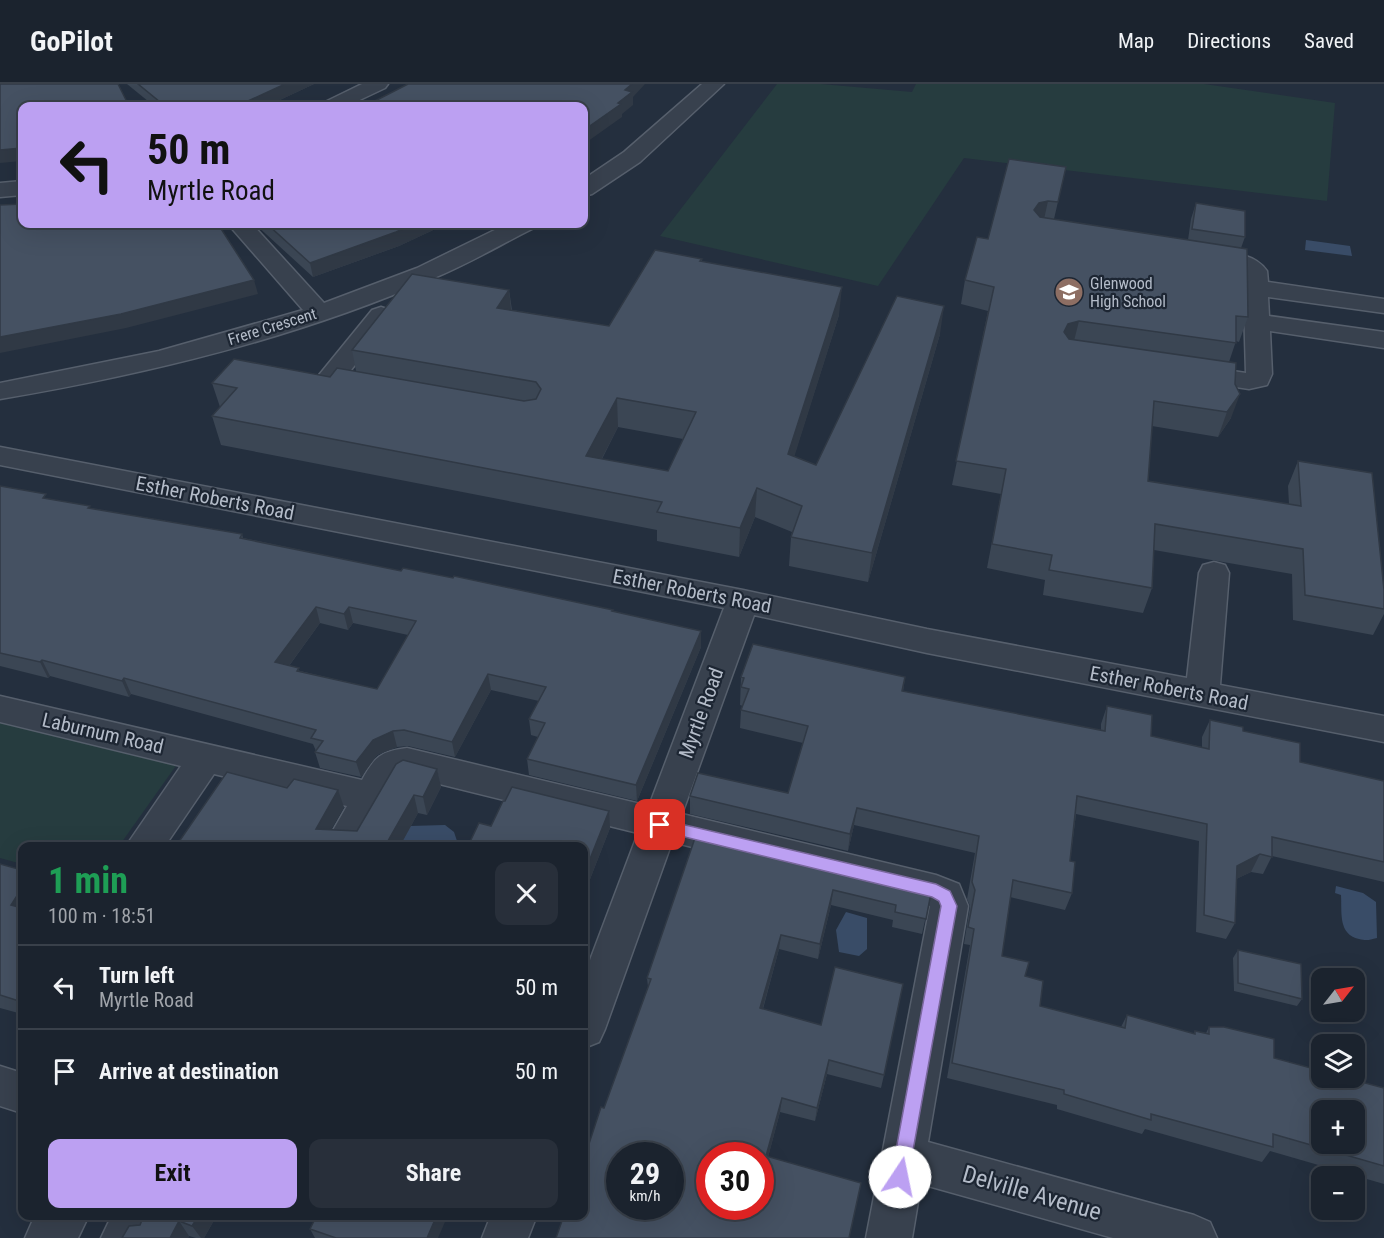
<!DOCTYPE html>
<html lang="en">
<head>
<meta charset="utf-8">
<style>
	:root { --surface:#1b232e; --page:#282f3a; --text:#f1f3f6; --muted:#a0a4aa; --line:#39404a; --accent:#bca0f2 }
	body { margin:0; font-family:"Roboto Condensed",sans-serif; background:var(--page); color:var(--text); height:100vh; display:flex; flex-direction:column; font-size:22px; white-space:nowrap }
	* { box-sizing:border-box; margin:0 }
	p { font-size:20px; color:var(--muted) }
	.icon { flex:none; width:33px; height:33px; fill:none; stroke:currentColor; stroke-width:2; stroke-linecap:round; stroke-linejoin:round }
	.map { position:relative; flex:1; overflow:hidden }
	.sheet { position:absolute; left:18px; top:758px; width:570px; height:378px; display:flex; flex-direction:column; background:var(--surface); border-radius:12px; box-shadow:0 6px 24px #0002,0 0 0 2px var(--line) }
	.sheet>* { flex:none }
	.top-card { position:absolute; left:18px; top:18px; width:570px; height:126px; border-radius:12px; box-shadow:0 6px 24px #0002,0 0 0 2px var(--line); background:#bca0f2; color:#111; overflow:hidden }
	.needle { width:39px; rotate:59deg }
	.fabs { position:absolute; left:1311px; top:884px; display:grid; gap:12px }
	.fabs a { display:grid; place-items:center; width:54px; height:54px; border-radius:12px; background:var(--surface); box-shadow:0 6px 24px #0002,0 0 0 2px var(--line); font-size:30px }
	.speed { position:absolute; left:606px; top:1058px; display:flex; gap:12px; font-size:30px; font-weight:700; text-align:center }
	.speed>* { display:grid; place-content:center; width:78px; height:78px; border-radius:50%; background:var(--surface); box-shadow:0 6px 24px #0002,0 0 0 2px var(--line); line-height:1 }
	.speed small { font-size:15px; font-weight:400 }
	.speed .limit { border:9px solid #d22; background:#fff; color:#111 }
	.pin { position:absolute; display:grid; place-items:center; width:51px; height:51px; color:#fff; margin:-26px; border-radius:12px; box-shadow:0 3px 9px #0006 }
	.me { position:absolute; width:66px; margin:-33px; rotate:11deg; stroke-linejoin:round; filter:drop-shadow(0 0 4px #0008) }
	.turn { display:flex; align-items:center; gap:21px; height:126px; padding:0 30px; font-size:27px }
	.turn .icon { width:78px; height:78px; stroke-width:2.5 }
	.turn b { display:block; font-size:42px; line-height:51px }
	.round { display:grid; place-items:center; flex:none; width:63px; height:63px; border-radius:12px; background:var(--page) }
	.overview { display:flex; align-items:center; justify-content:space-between; height:102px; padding:0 30px }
	h1 { font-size:36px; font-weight:700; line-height:45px; color:#1e9e55 }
	.button { display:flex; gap:12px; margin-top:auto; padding:12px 30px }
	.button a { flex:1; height:69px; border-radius:12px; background:var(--accent); color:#111; font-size:24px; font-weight:700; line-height:69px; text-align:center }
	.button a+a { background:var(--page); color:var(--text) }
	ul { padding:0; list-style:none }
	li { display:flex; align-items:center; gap:18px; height:84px; padding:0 30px; border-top:2px solid var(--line) }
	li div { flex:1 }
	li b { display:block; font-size:22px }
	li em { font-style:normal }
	header { display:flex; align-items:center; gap:36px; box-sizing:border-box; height:84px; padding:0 30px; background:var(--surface); border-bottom:2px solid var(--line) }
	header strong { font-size:28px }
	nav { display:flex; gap:33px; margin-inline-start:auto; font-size:21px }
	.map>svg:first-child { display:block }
	.green { fill:#263c3f }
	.water { fill:#394c67 }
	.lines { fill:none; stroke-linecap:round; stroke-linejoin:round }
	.minor-casing { stroke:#565f6c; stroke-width:3 }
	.minor { fill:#38414e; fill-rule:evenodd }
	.wall { fill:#3b4654; fill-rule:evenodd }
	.shaded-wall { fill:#303945 }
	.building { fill:#455162; stroke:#303945; stroke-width:1.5; fill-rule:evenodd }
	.route { fill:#bca0f2; stroke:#7a689d; stroke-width:1.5 }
	.labels { text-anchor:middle; stroke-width:4.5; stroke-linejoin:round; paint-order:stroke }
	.far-poi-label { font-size:16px; fill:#b4bcc9; stroke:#1d2633; text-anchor:start }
	.far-street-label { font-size:16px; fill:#b4bcc9; stroke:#1d2633 }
	.street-label { font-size:20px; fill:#b4bcc9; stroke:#1d2633 }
	.near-street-label { font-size:24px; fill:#b4bcc9; stroke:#1d2633 }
</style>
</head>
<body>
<header>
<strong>GoPilot</strong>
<nav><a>Map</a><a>Directions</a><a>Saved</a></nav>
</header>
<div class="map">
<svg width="1384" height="1154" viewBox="0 0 1384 1154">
	<rect width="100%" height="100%" fill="#242f3e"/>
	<g class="green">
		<path d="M777,0H821L912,8L916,0H1204L1335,19L1327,117L964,74L878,202L660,152Z"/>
		<path d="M0,635L180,676L119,762H22V780L0,774Z"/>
	</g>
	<g class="water">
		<path d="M1306,156L1350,162L1352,172L1305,166Z"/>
		<path d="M445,741L454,748L457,757L394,762L410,742Z"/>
		<path d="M1336,802L1363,809L1376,818L1377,854C1369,856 1367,857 1359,855C1338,850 1342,829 1341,811L1335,809Z"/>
		<path d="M846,828L867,834V865L859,872L839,868L836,846Z"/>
	</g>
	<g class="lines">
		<g class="minor-casing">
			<g id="minor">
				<path d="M362,0H388L385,4L347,22H322L325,18Z"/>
				<path d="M702,0H724L640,78L592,110L584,112V95L624,68Z"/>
				<path d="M22,97V111L0,113V99Z"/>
				<path d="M228,140H252L324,219L417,184L507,140H536L532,145C500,161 468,180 434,194C296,254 148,290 0,315V299L159,267L303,226Z"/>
				<path d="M1203,166C1225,168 1253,167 1267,187L1268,198L1384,215V229L1268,213L1269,232L1384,248V264L1270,247L1272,290L1267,301L1249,305L1183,295L1179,289L1183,283L1192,281L1246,289L1243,189L1233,183L1195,178L1191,173L1195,168Z"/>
				<path d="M381,223L390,226L394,231L344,295L367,300L371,306L367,312L358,314L326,308L317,296L319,291L372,226Z"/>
				<path d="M0,363L743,506L927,545L1187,594L1199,489L1203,481L1214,478L1225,481L1229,489L1220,601L1384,632V658L927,569L754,531L682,730L936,791L959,800L968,822L928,1058L1194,1131L1210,1138L1217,1154H1113L921,1100L912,1154H866L930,822L927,821L672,758L605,945L599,958L584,964V892L638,749L407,692L399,696L362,762H324L347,722L214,690L165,762H126L181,682L0,638V612L362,696C374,674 380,667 407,664L649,722L724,524L0,381Z"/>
				<path d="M0,982L22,989V1029L0,1022Z"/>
				<path d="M38,1131H89L78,1154H25L32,1138Z"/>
				<path d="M112,1131H160L149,1154H101Z"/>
				<path d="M491,1131H537L528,1154H482Z"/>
			</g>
		</g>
		<use href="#minor" class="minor"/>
	</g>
	<g class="wall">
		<path d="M127,0H314L267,22H154Z"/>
		<path d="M1066,83L1054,135L1188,156L1191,135L1196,119L1245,153L1241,164L1248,233L1239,258L1236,257L1229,278L1231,334L1218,353L1152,342L1148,397L1289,420L1288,402L1298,377L1384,506V530L1373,551L1293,536L1292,490L1154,466L1152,504L1143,529L1043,511L1045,496L987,484L1001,410L952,401L988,227L961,220L965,196L988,155Z"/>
		<path d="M255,140H446L399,162L313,193Z"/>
		<path d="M702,175V178L839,231L794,372L816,381L940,250L868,498L789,482L791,453L792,448L755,433L739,473L657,457V446L221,361L212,332L220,323L212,299L330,293L356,287L352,266L509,206L512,226L609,242ZM618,343L683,355L668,387L602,375Z"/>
		<path d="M0,402L48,415L90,424L242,450L243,454L401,487L613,528L701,563L637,717L529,691L527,675L538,653L531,651L529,635L539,617L491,606L455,673L408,662L397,663L377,671L361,693L320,684L315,668L316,667L313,660L131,610L129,613L50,592L48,594L0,582ZM320,539L348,546L353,539L408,551L377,605L300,587L289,582Z"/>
		<path d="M741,593H905L903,608L1101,646V640L1107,622L1151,652L1202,663V653L1210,636L1243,647L1300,678L1384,697V798L1272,772L1263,790L1251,788L1236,795L1235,839L1226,855L1196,848L1199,757L1076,730L1070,777L1072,809L1065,826L1010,813L1002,872L1025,892L1040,922L1121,943L1127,931L1193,950L1195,947L1206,949L1209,943L1274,974L1384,1004V1100L1270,1067L1262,1078L1145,1045L1142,1050L1057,1025V1021L947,994L970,861L964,860L970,822L967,815L975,769L854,741L848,767L690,730V712L788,709L803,659L740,644L741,626L743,622L740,621Z"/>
		<path d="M437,685L441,703L427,731L418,729L400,762H176L344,723L331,745L357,747Z"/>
		<path d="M491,742L610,744L585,808L584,807V762Z"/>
		<path d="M696,751L931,809L922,850L892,843L893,836L831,821L818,875L779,865L763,925L884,991L881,1004L827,990L815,1037L780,1028L768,1073L648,903L647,894Z"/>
		<path d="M0,780L22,786V930L0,924Z"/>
		<path d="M1238,866L1302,915L1297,922L1234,907L1233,874Z"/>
		<path d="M144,1131H217L204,1154H196L189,1152L188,1154H122L140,1141Z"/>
		<path d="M310,1145L438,1154H315Z"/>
	</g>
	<g class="shaded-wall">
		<path d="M285,0H314L267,22H237Z"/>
		<path d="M632,0H645L633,13V21L622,30V33L584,60V46L618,19L625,6Z"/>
		<path d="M22,64V77L0,79V66Z"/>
		<path d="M1048,117L1043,140L1034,126L1039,119Z"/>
		<path d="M414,140H446L399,162L313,193L310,179Z"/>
		<path d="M254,196L258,210L126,244L0,269V253Z"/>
		<path d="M842,203L839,231L786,399L788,370Z"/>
		<path d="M509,206L512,234L497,224Z"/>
		<path d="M944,222L940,250L868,498L872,469Z"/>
		<path d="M1079,237L1073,261L1064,248L1068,240Z"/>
		<path d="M1240,310L1231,334L1218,353L1227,328Z"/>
		<path d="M617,314L618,343L588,401L586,372Z"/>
		<path d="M757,404L755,433L739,473L740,444Z"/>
		<path d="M316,523L320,539L280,594L275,578Z"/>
		<path d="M349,523L353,539L348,546L344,530Z"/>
		<path d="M701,547V563L637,717L636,701Z"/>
		<path d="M42,576L50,592L48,594L40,578Z"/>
		<path d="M488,590L491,606L455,673L452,658Z"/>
		<path d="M124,594L131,610L129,613L122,597Z"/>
		<path d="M393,647L397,663L377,671L361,693L356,678L373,656Z"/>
		<path d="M437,685L441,703L427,731L423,713Z"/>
		<path d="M338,706L344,723L322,762L316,745Z"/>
		<path d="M414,711L418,729L400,762H385Z"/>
		<path d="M857,724L854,741L848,767L850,750Z"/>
		<path d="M609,727L610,744L585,808L584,790Z"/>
		<path d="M1260,770L1251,788L1228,799L1237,782Z"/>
		<path d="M22,804V838L11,821Z"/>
		<path d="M833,806L831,821L818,875L820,860Z"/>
		<path d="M781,851L779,865L759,938L760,924Z"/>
		<path d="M829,976L827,990L815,1037L817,1024Z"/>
		<path d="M782,1014L780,1028L765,1085L766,1072Z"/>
		<path d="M199,1131H217L204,1154H201L192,1142Z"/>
		<path d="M437,1131H448L438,1154H427Z"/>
		<path d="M179,1137L189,1152L188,1154H170Z"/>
	</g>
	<g class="building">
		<path d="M0,0H118L129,22H22V64L0,66Z"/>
		<path d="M138,0H285L237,22H165Z"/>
		<path d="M408,0H632L625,6L632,8L618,19L621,20L584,46V22H365Z"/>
		<path d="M1009,75L1066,83L1058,118L1048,117L1039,119L1034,126L1040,133L1247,165L1248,233L1236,232V259L1079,237L1068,240L1064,248L1069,255L1236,279L1235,300L1240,310L1227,328L1154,317L1148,397L1301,422L1298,377L1372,389L1384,506V525L1305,511L1303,465L1155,440L1152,504L1049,486L1052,471L992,460L1006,385L956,377L994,203L965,196L977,153L988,155Z"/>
		<path d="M1196,119L1245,127V153L1192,145Z"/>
		<path d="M22,120V140H218L254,196L121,230L0,253V121Z"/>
		<path d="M267,140H414L396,148L310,179Z"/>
		<path d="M655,166L702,175L700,177L842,203L788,370L816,381L897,212L944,222L872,469L791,453L802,422L757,404L740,444L657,428L662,418L212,332L237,304L212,299L234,275L330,293L337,284L524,317L536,315L541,305L536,298L352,266L412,190L509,206L497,224L609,242ZM617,314L696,328L668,387L586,372Z"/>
		<path d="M0,402L46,410L43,414L90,422L88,424L242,450L240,454L401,487L403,484L453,494L454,492L613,526L612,527L701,547L636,701L527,675L545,639L529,635L546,603L488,590L452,658L404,646L393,647L373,656L356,678L315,668L323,657L311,654L316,646L124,594L122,597L42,576L40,578L0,569ZM316,523L344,530L349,523L416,537L377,605L297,587L299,584L275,578Z"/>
		<path d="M753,560L905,593L902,607L1105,647L1107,622L1152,631L1151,652L1209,665L1210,636L1243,643V647L1300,659V678L1384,697V778L1272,753V773L1260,770L1237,782L1235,839L1204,831L1207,740L1077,712L1070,777L1075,778L1072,809L1013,796L1002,872L1029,878L1025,892L1043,897L1040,922L1125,944L1127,931L1195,950V947L1209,950V943H1224L1274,955V974L1322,987V993H1343L1384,1004V1082L1273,1050V1063L1151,1030V1036L1064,1010V1006L952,979L974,845L968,843L975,806L972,798L979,752L857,724L850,750L690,712L698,689L788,709L808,642L741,626L749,605L741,603L744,594L741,593ZM1322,1026H1354V1059H1322Z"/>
		<path d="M403,676L437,685L423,713L414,711L385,762H176L227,688L287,704L294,695L338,706L316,745L357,747L396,680Z"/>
		<path d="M512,703L609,727L584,790V762H468L479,739L491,742L503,717H505Z"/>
		<path d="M696,751L931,809L926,835L895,828L896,821L833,806L820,860L781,851L760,924L821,941L835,883L903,900L884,991L829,976L817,1024L782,1014L766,1072L861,1099L849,1154H556L564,1131H584V1075L601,1023L604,1024L651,895L647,894ZM620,1071H670V1122H620ZM710,1071H760V1122H710Z"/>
		<path d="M0,780L22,786V804L11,821L22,824V918L0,911Z"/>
		<path d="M1238,866L1301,880L1302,915L1238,899Z"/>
		<path d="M144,1131H199L192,1142L179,1137L170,1154H122L129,1142L140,1141Z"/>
		<path d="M317,1131H437L427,1154H336L310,1145Z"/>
	</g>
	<path class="route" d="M660,735L936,800L950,807L957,822L907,1100L900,1103L893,1100L891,1093L941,822L939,817L932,813L660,747L654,745L652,741L654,736Z"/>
	<defs>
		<g id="school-disc" transform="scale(1.5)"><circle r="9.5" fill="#8d6e63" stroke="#1d2633"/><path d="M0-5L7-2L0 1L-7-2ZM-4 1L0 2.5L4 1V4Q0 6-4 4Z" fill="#fff"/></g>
	</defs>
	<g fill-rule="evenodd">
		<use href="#school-disc" x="1069" y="208"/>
	</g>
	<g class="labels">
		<g class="far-poi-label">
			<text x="1090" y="205">Glenwood<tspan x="1090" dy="18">High School</tspan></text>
		</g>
		<g class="far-street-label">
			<text transform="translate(272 242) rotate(-17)" y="6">Frere Crescent</text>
		</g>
		<g class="street-label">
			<text transform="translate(215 414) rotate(11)" y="7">Esther Roberts Road</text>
			<text transform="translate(692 507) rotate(11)" y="7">Esther Roberts Road</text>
			<text transform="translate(1169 604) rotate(11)" y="7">Esther Roberts Road</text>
			<text transform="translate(701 629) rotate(-70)" y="7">Myrtle Road</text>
			<text transform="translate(103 649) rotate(13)" y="7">Laburnum Road</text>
		</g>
		<g class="near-street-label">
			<text transform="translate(1032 1109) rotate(16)" y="8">Delville Avenue</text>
		</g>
	</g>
</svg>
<div class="fabs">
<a><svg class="needle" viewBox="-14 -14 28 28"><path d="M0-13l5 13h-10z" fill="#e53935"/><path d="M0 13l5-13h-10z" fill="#a0a4aa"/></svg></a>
<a><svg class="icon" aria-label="layers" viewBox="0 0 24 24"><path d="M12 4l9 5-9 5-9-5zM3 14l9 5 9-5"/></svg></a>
<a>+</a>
<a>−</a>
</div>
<div class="speed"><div>29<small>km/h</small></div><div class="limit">30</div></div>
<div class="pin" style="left:660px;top:741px;background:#d93025"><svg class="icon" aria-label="arrive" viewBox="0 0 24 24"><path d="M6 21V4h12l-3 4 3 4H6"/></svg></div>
<svg class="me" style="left:900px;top:1093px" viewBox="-20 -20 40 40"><circle r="19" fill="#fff"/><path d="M0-13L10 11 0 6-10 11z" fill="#bca0f2"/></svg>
<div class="top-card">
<div class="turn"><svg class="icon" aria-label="left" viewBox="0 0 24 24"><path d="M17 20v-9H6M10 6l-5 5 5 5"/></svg><div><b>50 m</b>Myrtle Road</div></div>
</div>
<section class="sheet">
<div class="overview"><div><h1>1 min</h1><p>100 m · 18:51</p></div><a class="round"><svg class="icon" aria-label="close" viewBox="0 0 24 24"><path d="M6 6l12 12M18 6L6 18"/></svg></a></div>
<ul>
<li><svg class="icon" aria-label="left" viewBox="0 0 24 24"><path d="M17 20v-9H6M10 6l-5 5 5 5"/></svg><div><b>Turn left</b><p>Myrtle Road</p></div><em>50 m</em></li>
<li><svg class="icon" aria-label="arrive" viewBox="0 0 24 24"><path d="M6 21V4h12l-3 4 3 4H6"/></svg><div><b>Arrive at destination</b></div><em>50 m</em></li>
</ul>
<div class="button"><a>Exit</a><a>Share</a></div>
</section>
</div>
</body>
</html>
